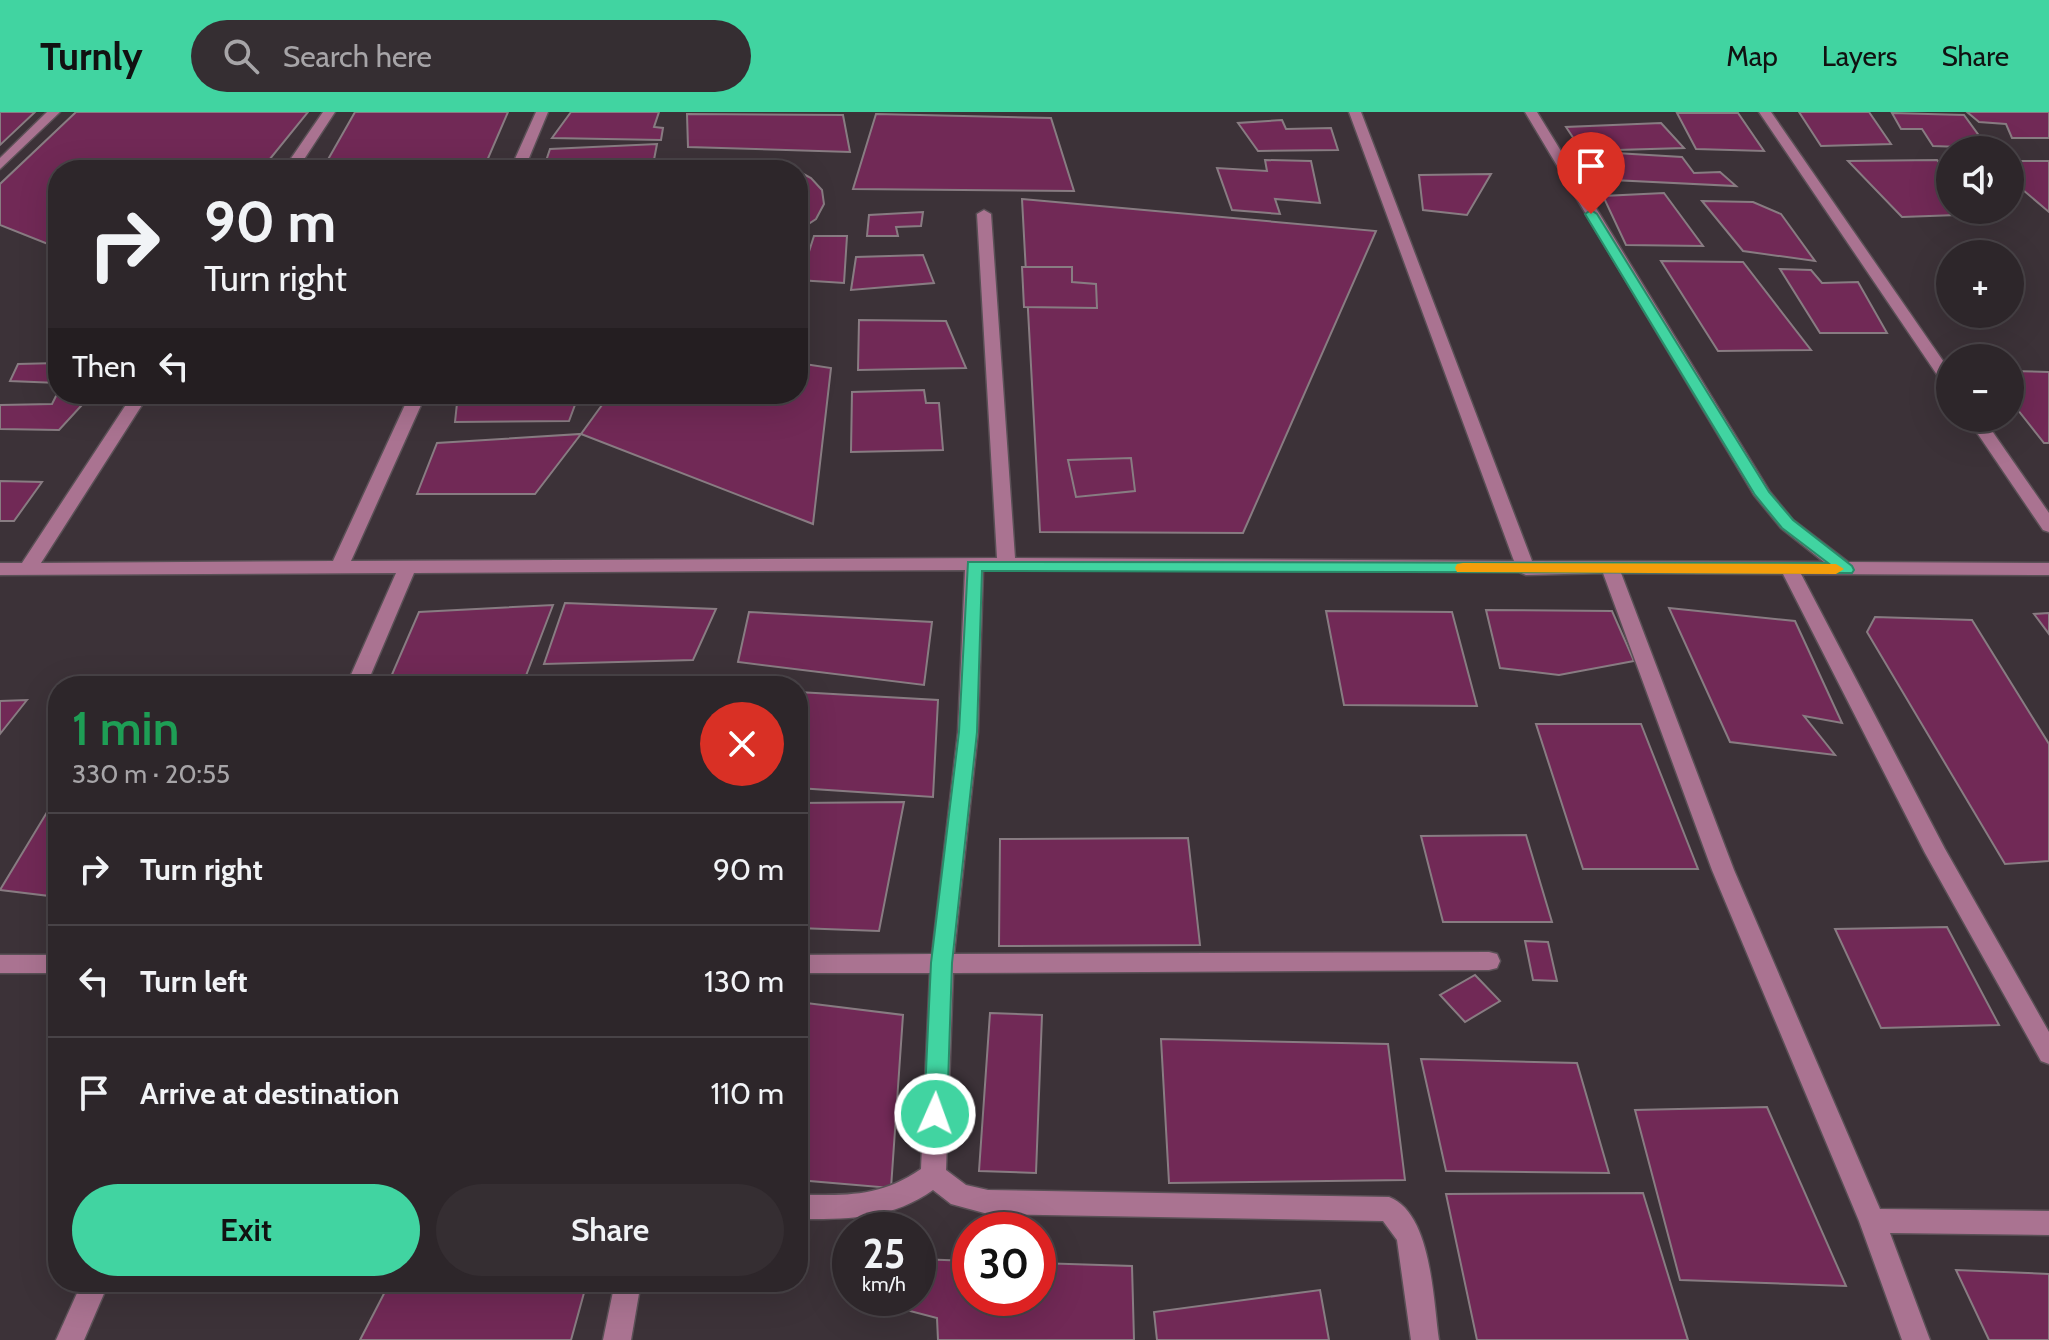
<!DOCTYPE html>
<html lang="en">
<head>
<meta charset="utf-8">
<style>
	:root { --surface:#2d262a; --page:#352e32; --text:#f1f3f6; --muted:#a7a5a8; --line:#484347; --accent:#41d4a1 }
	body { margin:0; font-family:Cabin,sans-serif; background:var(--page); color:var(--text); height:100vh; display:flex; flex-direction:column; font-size:30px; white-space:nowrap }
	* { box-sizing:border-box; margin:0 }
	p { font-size:26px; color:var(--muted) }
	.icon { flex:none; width:44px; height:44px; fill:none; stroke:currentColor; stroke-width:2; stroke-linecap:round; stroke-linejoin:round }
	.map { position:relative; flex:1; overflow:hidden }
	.drawer { position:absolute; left:48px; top:564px; width:760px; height:616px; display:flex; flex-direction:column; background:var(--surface); border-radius:32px; box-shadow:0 8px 32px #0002,0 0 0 2px var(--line) }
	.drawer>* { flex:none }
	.banner { position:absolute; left:48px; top:48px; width:760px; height:244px; border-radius:32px; box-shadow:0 8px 32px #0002,0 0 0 2px var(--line); background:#2d262a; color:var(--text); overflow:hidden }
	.tools { position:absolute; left:1936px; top:24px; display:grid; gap:16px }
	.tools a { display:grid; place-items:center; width:88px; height:88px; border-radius:50%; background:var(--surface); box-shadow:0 8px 32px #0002,0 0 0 2px var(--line); font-size:40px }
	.speed { position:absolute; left:832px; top:1100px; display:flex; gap:16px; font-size:40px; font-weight:700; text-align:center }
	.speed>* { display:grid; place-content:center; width:104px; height:104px; border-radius:50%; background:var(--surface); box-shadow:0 8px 32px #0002,0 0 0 2px var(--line); line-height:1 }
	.speed small { font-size:20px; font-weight:400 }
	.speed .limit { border:12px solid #d22; background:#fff; color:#111 }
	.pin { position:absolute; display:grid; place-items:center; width:68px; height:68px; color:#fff; margin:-82px -34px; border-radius:50% 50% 50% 0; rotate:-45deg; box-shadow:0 0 8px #0007 }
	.pin .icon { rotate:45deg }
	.me { position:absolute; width:88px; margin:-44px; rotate:2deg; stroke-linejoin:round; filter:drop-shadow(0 0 6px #0008) }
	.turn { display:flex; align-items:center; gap:28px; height:168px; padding:0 24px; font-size:36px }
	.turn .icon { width:104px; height:104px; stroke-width:2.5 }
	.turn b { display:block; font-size:56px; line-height:68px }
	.then { display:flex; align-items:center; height:76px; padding:0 24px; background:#0003; gap:16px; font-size:30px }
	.round { display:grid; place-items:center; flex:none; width:84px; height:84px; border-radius:42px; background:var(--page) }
	.head { display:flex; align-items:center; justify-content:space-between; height:136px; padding:0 24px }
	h1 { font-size:48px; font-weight:600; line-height:60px; color:#1e9e55 }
	.primary-button { display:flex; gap:16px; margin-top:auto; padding:16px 24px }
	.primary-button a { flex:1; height:92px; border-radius:48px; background:var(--accent); color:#111; font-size:32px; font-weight:600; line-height:92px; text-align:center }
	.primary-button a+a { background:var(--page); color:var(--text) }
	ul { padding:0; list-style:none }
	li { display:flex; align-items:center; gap:24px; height:112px; padding:0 24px; border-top:2px solid var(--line) }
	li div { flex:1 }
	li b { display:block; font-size:30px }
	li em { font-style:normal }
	header { display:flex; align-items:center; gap:48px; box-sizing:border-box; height:112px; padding:0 40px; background:var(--accent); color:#111 }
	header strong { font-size:38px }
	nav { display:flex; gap:44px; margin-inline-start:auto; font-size:28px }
	.search { width:560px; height:72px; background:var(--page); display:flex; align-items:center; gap:20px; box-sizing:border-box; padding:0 28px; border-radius:44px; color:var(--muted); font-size:30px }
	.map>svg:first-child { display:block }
	.building { fill:#712956; stroke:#887c82; stroke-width:2 }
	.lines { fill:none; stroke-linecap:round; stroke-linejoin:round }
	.minor-casing { stroke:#5a5056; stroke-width:3 }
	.minor { fill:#aa7391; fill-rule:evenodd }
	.route { fill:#41d4a1; stroke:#2a8a69; stroke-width:2 }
	.slow { fill:#f59e0b }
</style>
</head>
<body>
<header>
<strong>Turnly</strong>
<div class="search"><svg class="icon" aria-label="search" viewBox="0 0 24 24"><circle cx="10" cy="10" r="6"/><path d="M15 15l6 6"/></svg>Search here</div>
<nav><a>Map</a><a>Layers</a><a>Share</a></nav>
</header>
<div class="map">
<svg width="2049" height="1228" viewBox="0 0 2049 1228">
	<rect width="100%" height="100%" fill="#3c3238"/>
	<g class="building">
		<path d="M0,0H35L0,33Z"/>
		<path d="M76,0H308L261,58H58V136L0,113V72Z"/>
		<path d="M355,0H508L483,58H322Z"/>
		<path d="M571,0H659L654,15L663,16L661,28L552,26Z"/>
		<path d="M1799,0H1869L1891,32L1821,34Z"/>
		<path d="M1967,0H2049V26H2012L2006,12L1979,10Z"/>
		<path d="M1677,1H1738L1764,39L1696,37Z"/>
		<path d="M1892,1L1964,3L1988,36L1933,34L1922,17H1901Z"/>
		<path d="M687,2L843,3L850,40L688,35Z"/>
		<path d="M876,2L1051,6L1074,79L853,77Z"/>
		<path d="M1282,8L1286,17L1331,16L1338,38L1258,39L1238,11Z"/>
		<path d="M1661,11L1684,36L1582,39L1566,15Z"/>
		<path d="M657,32L652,58H543L550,37Z"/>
		<path d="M1582,39L1682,45L1694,61L1720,60L1736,74L1592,67Z"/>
		<path d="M1265,48L1311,49L1320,91L1275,87L1280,102L1232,98L1217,56L1267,59Z"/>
		<path d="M1937,48L1950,63V98H1981L1984,102L1902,105L1848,49Z"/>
		<path d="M739,49L767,51L796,58H691Z"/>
		<path d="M2010,49H2049V100L2010,67Z"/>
		<path d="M798,59L811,66L822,78L824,92L816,107L798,119Z"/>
		<path d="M1491,62L1467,103L1423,98L1419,63Z"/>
		<path d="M1664,81L1703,134L1626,133L1603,84Z"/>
		<path d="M1022,87L1376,119L1243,421L1040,420Z"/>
		<path d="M1702,89L1753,90L1781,102L1815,149L1743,139Z"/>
		<path d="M923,100L921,114L896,115L898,124H867L869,103Z"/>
		<path d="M814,124H847L844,171L798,168V153L805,152Z"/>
		<path d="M923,143L934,171L851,178L856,145Z"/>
		<path d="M1661,149L1743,150L1811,238L1718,239Z"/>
		<path d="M1022,155H1072V170L1096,172L1097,196L1024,195Z"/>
		<path d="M1780,157L1811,158L1822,171L1858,170L1887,221H1820Z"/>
		<path d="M859,208L946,209L966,256L858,258Z"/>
		<path d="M58,251V271L10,269L18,252Z"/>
		<path d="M798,251L831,256L813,412L581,322L610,282H798Z"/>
		<path d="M2010,259L2049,260V331H2044L2010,288Z"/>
		<path d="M924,278L926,291H939L943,338L851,340L852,280Z"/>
		<path d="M58,280L92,282L59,318L0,317V293L52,292Z"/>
		<path d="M458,282H579L569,309L455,310Z"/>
		<path d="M581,322L535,382H417L437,331Z"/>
		<path d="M1131,346L1135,379L1076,385L1068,348Z"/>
		<path d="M0,369L42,370L14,409H0Z"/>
		<path d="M565,491L716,497L693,548L544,552Z"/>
		<path d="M553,493L522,574H387L419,500Z"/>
		<path d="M1669,496L1795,509L1842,611L1804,604L1835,643L1730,630Z"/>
		<path d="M1486,498L1612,499L1634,549L1559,563L1500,556Z"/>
		<path d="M1326,499L1452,500L1477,594L1344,593Z"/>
		<path d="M749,500L932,510L924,573L738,550Z"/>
		<path d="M2049,501V522L2034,502Z"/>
		<path d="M1875,505L1972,508L2049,632V749L2005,752L1867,520Z"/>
		<path d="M798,580L938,588L933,685L798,676Z"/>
		<path d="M27,588L0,622V589Z"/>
		<path d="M1536,612H1641L1698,757H1583Z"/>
		<path d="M58,682V785L0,778Z"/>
		<path d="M904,690L879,819L798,816V691Z"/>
		<path d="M1526,723L1552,810H1443L1421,724Z"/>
		<path d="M1188,726L1200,833L999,834L1000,727Z"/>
		<path d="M1947,815L1999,913L1881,916L1835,817Z"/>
		<path d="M1525,829L1548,830L1557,869L1533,868Z"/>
		<path d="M1475,863L1500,889L1465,910L1440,883Z"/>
		<path d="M798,890L903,903L891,1076L798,1068Z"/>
		<path d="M990,901L1042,903L1036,1061L979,1059Z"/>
		<path d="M1161,927L1388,932L1405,1068L1169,1071Z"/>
		<path d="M1421,947L1577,951L1609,1061L1446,1059Z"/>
		<path d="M1767,995L1846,1174L1680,1168L1635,998Z"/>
		<path d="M1643,1081L1688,1228H1477L1446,1082Z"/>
		<path d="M918,1147L970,1149V1186H1038V1151L1132,1154L1134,1228H938L937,1206L910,1199V1186H918Z"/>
		<path d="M1956,1158L2049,1162V1228H1989Z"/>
		<path d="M390,1170H587L571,1228H360Z"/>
		<path d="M1320,1178L1329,1228H1157L1154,1200Z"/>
	</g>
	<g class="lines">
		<g class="minor-casing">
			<g id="minor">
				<path d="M47,0H60L0,57V46Z"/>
				<path d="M323,0H335L297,58H283Z"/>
				<path d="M536,0H548L524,58H510Z"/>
				<path d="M1349,0H1361L1532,449L1824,450L1781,416L1754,383L1525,0H1537L1770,380L1793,408L1848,450L2049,451V463L1801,462L1945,737L2049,920V952L2041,949L1925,741L1783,462L1621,461L1734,758L1880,1097L2049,1099V1123L1890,1121L1930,1228H1902L1859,1109L1712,758L1603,461L1526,463L1519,460L983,458L978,620L954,842L1489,840L1497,842L1500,849L1497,856L1489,858L953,861L946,1058L966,1073L988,1078L1389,1085C1432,1101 1433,1189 1439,1228H1411L1397,1128L1383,1109L988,1102L951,1092L933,1078C891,1108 847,1107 798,1107V1083C846,1083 879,1086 921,1057L930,861H798V843L932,842L958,620L965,458L414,461L366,574H346L396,461L0,463V451H22L133,282H149L41,451L333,449L410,282H426L351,449L997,446L977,102L984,98L991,102L1015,446L1514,449Z"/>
				<path d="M1759,0H1771L1950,259V275L1944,273Z"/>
				<path d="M1967,306H1983L2049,401V420L2043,418Z"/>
				<rect x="0" y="843" width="58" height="18"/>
				<path d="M82,1170H109L84,1228H56Z"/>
				<path d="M615,1170H641L631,1228H603Z"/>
			</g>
		</g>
		<use href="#minor" class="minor"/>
	</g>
	<path class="route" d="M1591,98L1597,102L1769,380L1793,408L1852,454L1854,458L1852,461L982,459L977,620L952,851L947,1002L943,1009L935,1012L927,1009L924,1002L931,851L959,620L968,450L1828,451L1782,416L1755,383L1585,102Z"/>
	<path class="slow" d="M1463,451L1836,452L1844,457L1836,462L1457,460L1455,456L1457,452Z"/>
</svg>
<div class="tools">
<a><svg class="icon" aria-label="sound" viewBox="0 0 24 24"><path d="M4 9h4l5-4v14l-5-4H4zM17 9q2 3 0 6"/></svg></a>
<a>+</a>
<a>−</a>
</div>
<div class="speed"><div>25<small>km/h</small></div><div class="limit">30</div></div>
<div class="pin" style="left:1591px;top:102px;background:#d93025"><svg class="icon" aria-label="arrive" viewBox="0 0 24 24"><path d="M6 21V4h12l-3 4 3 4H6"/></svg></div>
<svg class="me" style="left:935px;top:1002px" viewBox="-20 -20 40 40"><circle r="17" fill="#41d4a1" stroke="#fff" stroke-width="3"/><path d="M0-11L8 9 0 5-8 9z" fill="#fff"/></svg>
<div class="banner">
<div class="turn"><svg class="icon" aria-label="right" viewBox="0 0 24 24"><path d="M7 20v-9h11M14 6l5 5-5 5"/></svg><div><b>90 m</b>Turn right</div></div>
<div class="then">Then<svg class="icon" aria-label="left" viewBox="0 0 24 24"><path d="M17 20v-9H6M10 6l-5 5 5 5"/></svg></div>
</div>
<section class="drawer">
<div class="head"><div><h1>1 min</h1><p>330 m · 20:55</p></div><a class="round" style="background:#d93025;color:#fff"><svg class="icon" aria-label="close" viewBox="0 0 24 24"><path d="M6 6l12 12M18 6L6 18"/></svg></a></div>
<ul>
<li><svg class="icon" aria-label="right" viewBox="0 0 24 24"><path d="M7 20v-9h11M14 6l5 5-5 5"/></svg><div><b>Turn right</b></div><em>90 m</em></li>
<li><svg class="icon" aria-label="left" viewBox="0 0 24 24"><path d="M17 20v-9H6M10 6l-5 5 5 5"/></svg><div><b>Turn left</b></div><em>130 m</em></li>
<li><svg class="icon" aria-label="arrive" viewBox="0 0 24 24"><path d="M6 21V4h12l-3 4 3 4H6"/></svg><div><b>Arrive at destination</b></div><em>110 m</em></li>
</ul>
<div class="primary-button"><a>Exit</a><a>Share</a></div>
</section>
</div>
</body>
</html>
